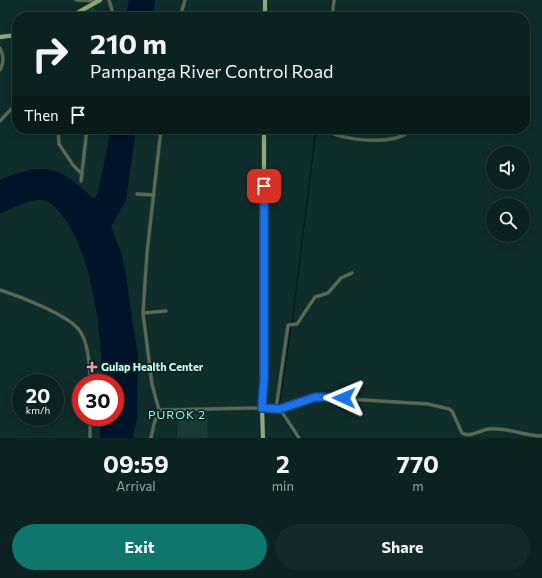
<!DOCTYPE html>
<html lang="en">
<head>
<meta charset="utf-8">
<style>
	:root { --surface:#0b2220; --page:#142a29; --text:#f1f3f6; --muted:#9aa4a5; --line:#2b3f3e; --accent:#0f766e }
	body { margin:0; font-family:Commissioner,sans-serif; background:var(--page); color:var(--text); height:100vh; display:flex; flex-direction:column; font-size:15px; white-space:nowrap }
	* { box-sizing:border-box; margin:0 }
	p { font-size:13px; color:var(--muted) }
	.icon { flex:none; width:22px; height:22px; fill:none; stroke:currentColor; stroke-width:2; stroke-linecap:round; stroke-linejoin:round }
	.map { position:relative; height:438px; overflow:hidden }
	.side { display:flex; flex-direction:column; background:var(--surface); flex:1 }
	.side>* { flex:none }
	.guide { position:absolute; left:12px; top:12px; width:518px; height:122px; border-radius:16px; box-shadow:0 2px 10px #0003,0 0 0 1px var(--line); background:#0b2220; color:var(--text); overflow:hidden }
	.tools { position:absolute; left:486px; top:146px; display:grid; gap:8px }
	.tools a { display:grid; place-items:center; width:44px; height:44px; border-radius:50%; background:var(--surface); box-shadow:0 2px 10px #0003,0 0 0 1px var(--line); font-size:20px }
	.speed { position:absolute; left:12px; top:374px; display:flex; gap:8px; font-size:20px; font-weight:700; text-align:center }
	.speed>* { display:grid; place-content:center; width:52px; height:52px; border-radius:50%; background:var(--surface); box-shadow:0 2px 10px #0003,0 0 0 1px var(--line); line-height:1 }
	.speed small { font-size:10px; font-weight:400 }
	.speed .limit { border:6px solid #d22; background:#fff; color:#111 }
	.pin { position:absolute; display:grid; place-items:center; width:34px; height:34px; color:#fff; margin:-17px; border-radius:8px; box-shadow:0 2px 6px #0006 }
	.me { position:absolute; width:44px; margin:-22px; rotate:271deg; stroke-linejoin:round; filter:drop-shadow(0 0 3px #0008) }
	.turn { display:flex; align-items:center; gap:14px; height:84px; padding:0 12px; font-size:18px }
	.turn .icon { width:52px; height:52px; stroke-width:2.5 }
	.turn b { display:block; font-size:28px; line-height:34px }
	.then { display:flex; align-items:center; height:38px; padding:0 12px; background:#0003; gap:8px; font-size:15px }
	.eta { display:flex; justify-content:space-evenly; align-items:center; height:68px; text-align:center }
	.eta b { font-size:24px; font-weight:700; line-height:28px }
	.action { display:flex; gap:8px; margin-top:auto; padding:8px 12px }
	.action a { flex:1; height:46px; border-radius:24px; background:var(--accent); color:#fff; font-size:16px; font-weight:700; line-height:46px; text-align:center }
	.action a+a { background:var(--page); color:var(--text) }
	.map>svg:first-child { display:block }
	.built { fill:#183b38 }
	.water { fill:#001329 }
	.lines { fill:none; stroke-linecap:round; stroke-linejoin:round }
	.stream { stroke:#001329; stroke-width:1 }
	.minor-casing { stroke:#2a4a47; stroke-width:4 }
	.major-casing { stroke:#2a4a47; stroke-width:5 }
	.minor { stroke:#5c684f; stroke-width:3 }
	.major { stroke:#91a974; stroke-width:4 }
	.route-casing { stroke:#114b97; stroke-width:10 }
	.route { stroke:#1a73e8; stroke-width:7 }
	.poi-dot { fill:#f39aaa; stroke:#042320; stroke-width:1.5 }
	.labels { text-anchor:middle; stroke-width:3.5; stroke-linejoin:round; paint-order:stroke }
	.poi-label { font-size:11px; font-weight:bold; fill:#d1fcf7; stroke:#042320; text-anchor:start }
	.neighbourhood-label { font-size:12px; letter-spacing:1px; fill:#95f2e9; stroke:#042320 }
</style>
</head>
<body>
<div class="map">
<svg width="542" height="438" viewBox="0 0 542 438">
	<rect width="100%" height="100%" fill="#0f2d2a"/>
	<g class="built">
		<path d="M95,7L98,17H78L77,16Z"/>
		<path d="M178,414H207L208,438H177Z"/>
	</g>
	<g class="water">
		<path d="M129,0H155L153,17H126Z"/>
		<path d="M111,129H136L126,200L111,227L121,252L126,275L132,319L138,355L137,418L133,438H100V417H115V383H102C102,334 93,255 62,215C58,209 51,202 43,200C33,198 10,209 0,214V180C24,170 47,162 70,179C79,185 86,192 94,199L98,193Z"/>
	</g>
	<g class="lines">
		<g class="stream">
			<path d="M330,17L332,0"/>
			<path d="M292,324L316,129"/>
			<path d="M279,407L291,327"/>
			<path d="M280,412L296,438"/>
		</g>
		<g class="minor-casing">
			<g id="minor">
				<path d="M76,0L96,1"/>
				<path d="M109,0L114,17"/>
				<path d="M180,17L185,0"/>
				<path d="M332,17L334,0"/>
				<path d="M0,48C4,57 4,62 0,70"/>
				<path d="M0,121L17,103"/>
				<path d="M58,129L59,144L73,165L82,174"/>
				<path d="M325,129C339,141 400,147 411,129"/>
				<path d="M81,181L87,129"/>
				<path d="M137,194L154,195"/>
				<path d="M0,290C19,296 69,315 80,331C89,345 90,367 90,383"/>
				<path d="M143,313L166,311"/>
				<path d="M276,409L288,325L297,324L315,297L328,293L341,278L352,273"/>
				<path d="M280,409L299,438"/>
				<path d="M159,410L262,408L280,409L316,397L428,404L449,409L452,411L462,433C470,438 480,430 489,429C506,427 524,436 542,436"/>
				<path d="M90,417V438"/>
				<path d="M151,438L154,424L159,410L152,384L143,313L147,253L161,129"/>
			</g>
		</g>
		<g class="major-casing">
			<g id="major">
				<path d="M265,0V17"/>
				<path d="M70,17L100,0"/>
				<path d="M0,37L17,35"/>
				<path d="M263,438L262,408L264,379V129"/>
			</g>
		</g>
		<use href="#minor" class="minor"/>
		<use href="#major" class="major"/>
	</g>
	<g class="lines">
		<g class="route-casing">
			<path id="route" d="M264,186V379L262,408L280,409L316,397L344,398"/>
		</g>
		<use href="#route" class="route"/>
	</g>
	<path class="poi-dot" d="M90 361h4v4h4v4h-4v4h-4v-4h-4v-4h4z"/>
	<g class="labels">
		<g class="poi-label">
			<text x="101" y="371">Gulap Health Center</text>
		</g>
		<g class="neighbourhood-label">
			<text x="177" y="419">PUROK 2</text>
		</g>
	</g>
</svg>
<div class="tools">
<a><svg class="icon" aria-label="sound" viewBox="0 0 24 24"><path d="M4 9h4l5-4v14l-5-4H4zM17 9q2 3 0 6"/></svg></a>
<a><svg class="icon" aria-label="search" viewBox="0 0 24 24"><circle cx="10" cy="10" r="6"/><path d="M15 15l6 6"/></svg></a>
</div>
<div class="speed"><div>20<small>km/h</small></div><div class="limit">30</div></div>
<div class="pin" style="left:264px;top:186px;background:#d93025"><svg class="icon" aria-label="arrive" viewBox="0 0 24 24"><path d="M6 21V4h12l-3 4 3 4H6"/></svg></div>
<svg class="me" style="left:344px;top:398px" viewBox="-20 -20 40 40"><path d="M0-17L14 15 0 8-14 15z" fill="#1a73e8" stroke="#fff" stroke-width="4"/></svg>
<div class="guide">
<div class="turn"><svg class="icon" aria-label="right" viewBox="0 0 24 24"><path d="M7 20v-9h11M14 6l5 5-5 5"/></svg><div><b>210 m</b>Pampanga River Control Road</div></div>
<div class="then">Then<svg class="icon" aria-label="arrive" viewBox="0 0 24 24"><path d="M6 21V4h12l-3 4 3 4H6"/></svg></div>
</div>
</div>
<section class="side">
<div class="eta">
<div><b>09:59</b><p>Arrival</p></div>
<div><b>2</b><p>min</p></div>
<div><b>770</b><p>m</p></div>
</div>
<div class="action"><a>Exit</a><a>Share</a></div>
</section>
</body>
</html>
